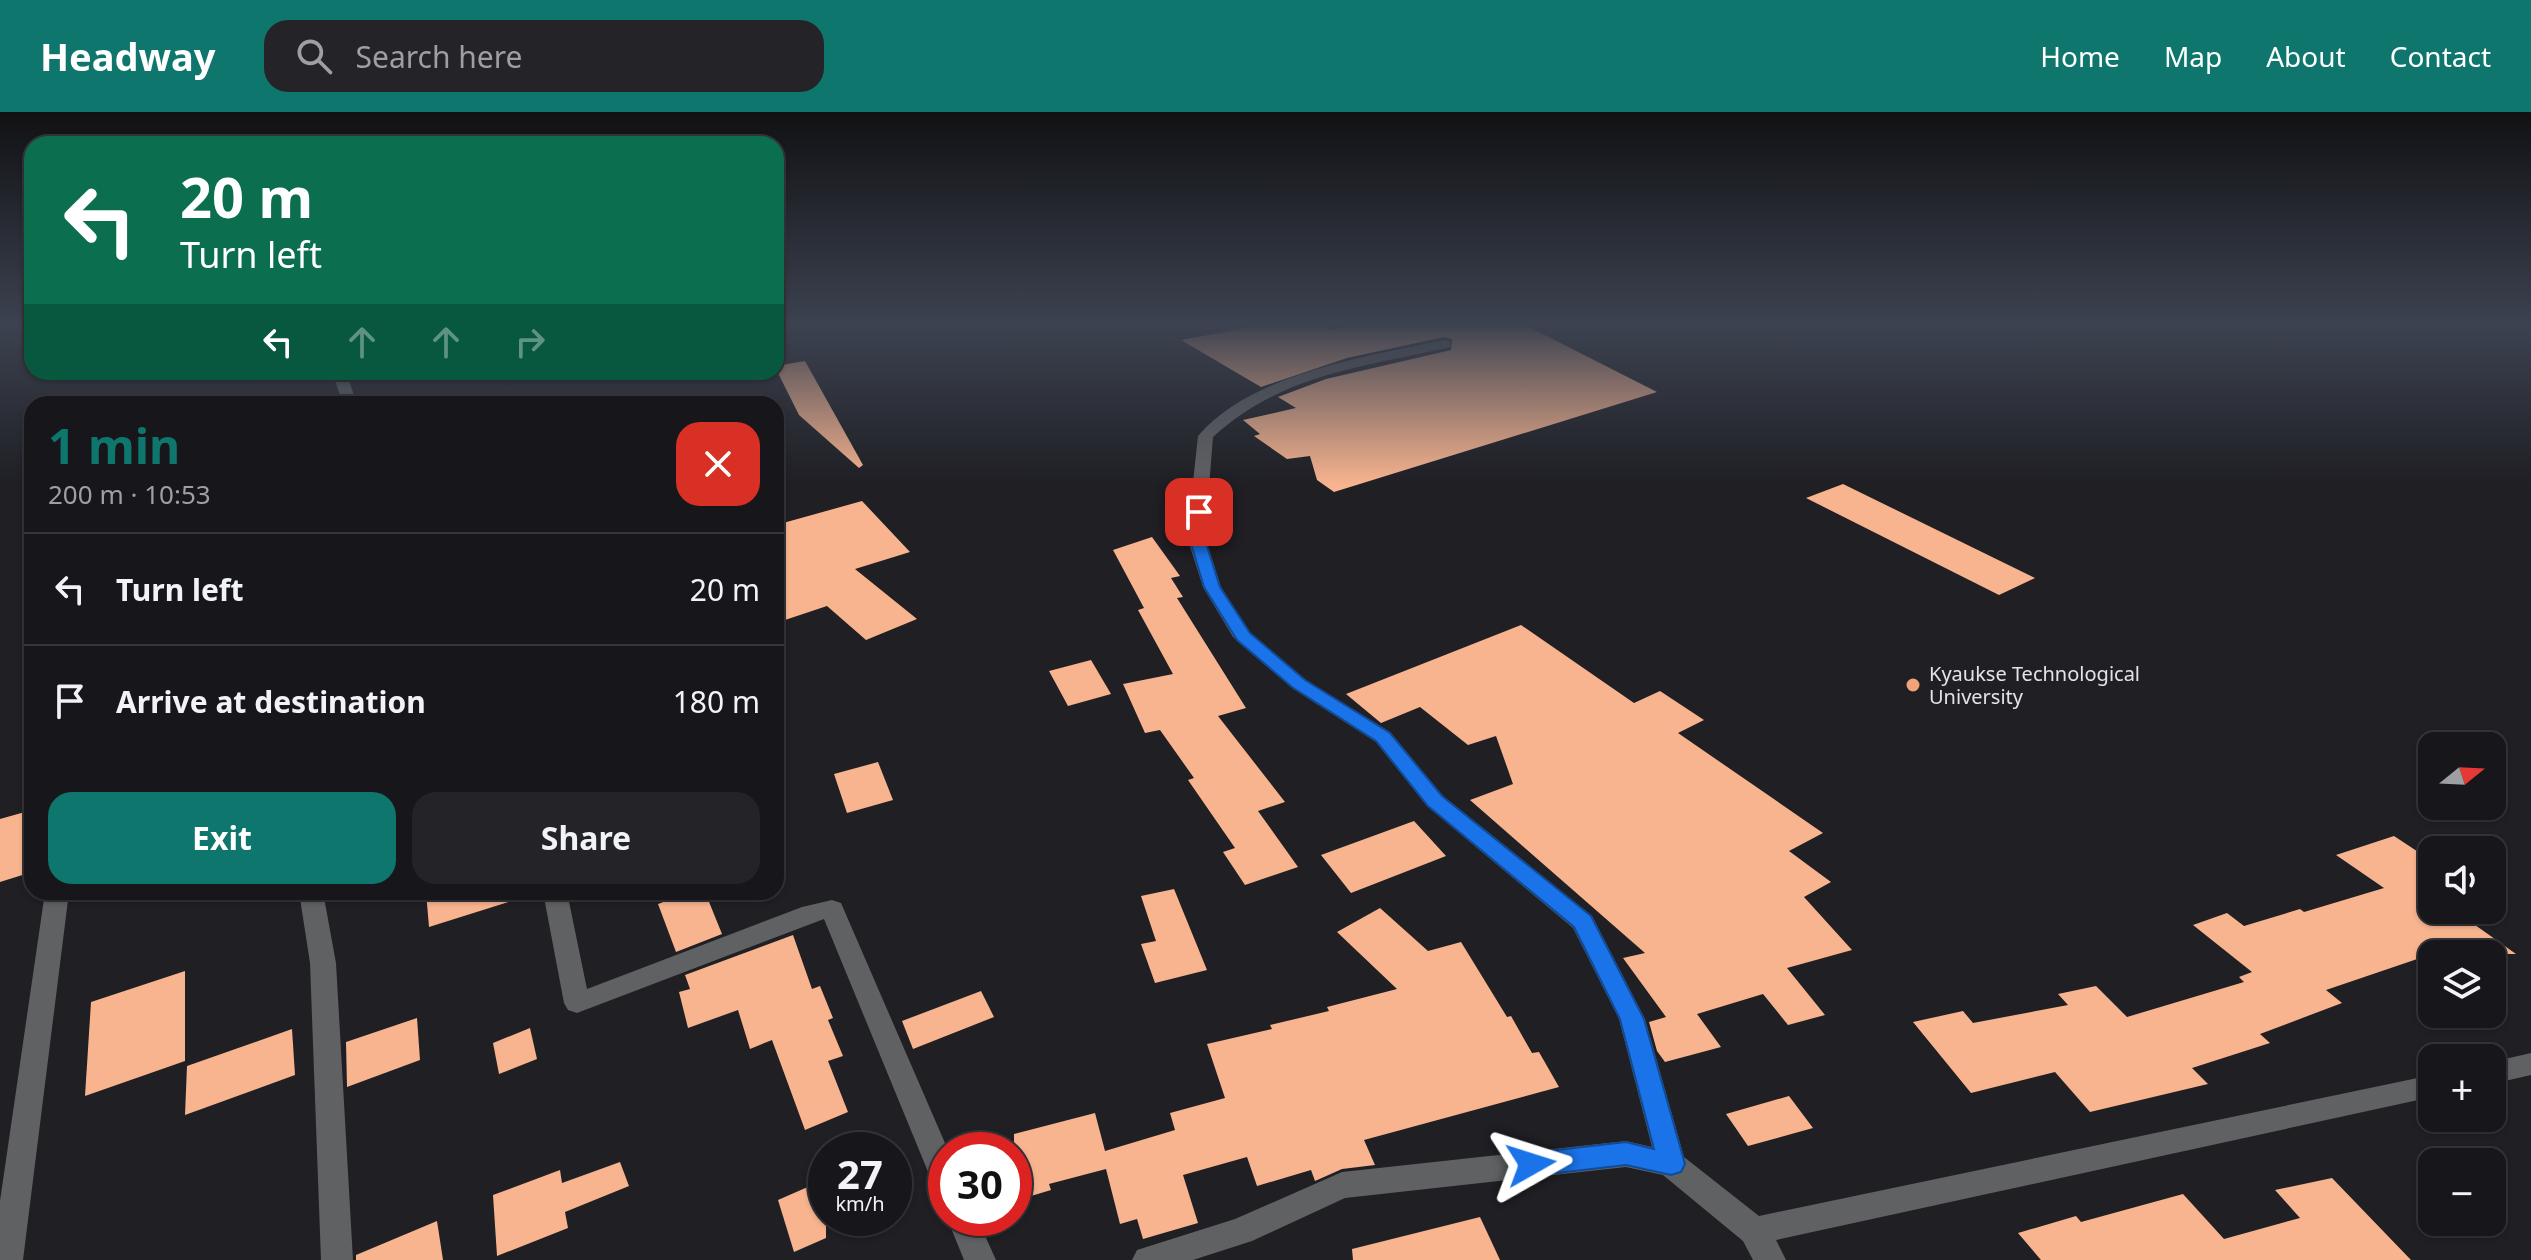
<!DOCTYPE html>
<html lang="en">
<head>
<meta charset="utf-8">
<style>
	:root { --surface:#17171b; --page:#242428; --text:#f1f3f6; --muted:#9e9fa3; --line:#36363a; --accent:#0f766e }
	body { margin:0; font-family:"Noto Sans",sans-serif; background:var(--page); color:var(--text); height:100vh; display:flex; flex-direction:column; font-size:30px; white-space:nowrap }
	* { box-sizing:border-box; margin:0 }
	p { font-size:26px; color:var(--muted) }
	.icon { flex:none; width:44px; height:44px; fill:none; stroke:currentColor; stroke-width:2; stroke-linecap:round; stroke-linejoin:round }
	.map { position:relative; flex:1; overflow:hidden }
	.panel { position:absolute; left:24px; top:284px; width:760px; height:504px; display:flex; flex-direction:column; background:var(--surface); border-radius:24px; box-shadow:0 2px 6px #0004,0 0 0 2px var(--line) }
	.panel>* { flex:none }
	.guide { position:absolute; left:24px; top:24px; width:760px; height:244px; border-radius:24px; box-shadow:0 2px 6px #0004,0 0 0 2px var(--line); background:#0b6e4f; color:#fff; overflow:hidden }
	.needle { width:52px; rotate:72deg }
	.buttons { position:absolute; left:2418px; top:620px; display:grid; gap:16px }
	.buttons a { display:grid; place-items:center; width:88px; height:88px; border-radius:16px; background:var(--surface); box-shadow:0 2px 6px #0004,0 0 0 2px var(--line); font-size:40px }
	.speed { position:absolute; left:808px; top:1020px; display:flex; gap:16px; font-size:40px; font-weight:700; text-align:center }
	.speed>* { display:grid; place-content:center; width:104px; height:104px; border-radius:50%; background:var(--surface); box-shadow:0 2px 6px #0004,0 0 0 2px var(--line); line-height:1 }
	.speed small { font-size:20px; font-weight:400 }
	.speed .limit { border:12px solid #d22; background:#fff; color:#111 }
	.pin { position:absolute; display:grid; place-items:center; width:68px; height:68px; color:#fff; margin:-34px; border-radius:16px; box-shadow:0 4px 12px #0006 }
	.me { position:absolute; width:88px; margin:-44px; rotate:84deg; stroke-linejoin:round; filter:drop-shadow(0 0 6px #0008) }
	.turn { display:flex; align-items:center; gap:28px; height:168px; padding:0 24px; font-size:36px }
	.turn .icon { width:104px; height:104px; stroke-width:2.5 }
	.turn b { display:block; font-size:56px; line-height:68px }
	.lanes { display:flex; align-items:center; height:76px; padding:0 24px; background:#0003; justify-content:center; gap:40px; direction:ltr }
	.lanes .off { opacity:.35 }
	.round { display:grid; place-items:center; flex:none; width:84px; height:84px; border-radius:24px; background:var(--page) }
	.summary { display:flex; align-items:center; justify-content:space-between; height:136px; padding:0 24px }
	h1 { font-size:48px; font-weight:700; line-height:60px; color:var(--accent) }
	.cta { display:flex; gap:16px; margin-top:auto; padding:16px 24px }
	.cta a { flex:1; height:92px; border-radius:24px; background:var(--accent); color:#fff; font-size:32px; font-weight:700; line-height:92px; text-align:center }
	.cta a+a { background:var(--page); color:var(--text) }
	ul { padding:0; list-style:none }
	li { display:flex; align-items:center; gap:24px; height:112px; padding:0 24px; border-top:2px solid var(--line) }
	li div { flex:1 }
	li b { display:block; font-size:30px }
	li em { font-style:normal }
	header { display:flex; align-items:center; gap:48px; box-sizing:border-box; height:112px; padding:0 40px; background:var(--accent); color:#fff }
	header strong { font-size:38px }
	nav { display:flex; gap:44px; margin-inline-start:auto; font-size:28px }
	.search { width:560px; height:72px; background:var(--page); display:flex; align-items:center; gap:20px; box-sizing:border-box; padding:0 28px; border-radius:24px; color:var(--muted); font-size:30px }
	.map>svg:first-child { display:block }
	.building { fill:#f8b48f }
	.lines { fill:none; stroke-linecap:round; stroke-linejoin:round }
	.minor { fill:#606163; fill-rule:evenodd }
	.route { fill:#1a73e8; stroke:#114b97; stroke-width:2 }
	.poi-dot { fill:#f0a378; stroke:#1f1f24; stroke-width:3 }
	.labels { text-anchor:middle; stroke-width:8; stroke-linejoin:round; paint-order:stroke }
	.poi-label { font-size:20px; fill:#e3e4e7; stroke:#1f1f24; text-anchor:start }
</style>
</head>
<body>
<header>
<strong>Headway</strong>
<div class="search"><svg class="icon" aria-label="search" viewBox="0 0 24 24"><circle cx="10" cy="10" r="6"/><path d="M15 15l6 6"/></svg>Search here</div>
<nav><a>Home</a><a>Map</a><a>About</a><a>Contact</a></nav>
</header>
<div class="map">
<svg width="2531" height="1148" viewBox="0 0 2531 1148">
	<rect width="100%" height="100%" fill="#1f1f24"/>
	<g class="building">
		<path d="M1268,212H1324L1329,218L1364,212H1523L1657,280L1334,380L1317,368L1310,344L1287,347L1254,324L1260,322L1243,308L1296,296L1278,285L1326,267L1451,238L1452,227L1444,225L1347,246L1261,275L1181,228Z"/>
		<path d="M805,249L863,353L859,356L799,303L776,257V254Z"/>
		<path d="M1843,372L2035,466L1999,483L1806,386Z"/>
		<path d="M862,389L910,440L855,457L917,507L866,528L827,494L776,511V413Z"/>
		<path d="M1152,425L1180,464L1171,466L1183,485L1177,486L1246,596L1218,604L1285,690L1258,699L1298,755L1245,773L1223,740L1235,736L1188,668L1194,666L1160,618L1145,621L1123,572L1173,562L1138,498L1144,496L1113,438Z"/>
		<path d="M1521,513L1634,591L1660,579L1704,608L1678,621L1823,721L1789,739L1831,770L1804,785L1852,838L1787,856L1825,903L1788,913L1763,882L1697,902L1721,935L1665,950L1657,939L1649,910L1666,905L1623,846L1645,841L1470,688L1513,672L1496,624L1468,633L1420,595L1381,611L1346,582Z"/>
		<path d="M1091,548L1111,582L1068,594L1049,559Z"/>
		<path d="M878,650L893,688L847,701L834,662Z"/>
		<path d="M32,698V760L0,770V707Z"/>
		<path d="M1414,709L1446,744L1351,781L1321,743Z"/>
		<path d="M2394,724L2432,749V798H2454L2516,842H2432L2326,878L2342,891L2260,922L2270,931L2192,956L2208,972L2090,1000L2055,960L1971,981L1913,910L1963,899L1973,911L2068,893L2058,882L2096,874L2127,905L2244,870L2239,865L2252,860L2193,813L2227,801L2244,814L2300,797L2304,800L2384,776L2336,743Z"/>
		<path d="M1174,777L1207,858L1155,871L1141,832L1156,829L1141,784Z"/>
		<path d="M426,780H517L518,787L429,815Z"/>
		<path d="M690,780H705L722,822L676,840L658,792Z"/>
		<path d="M1380,796L1428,839L1461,830L1507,905L1511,904L1532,941L1539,940L1559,975L1364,1028L1375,1053L1342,1057L1315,1069L1311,1058L1257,1074L1247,1045L1183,1063L1198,1111L1143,1127L1137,1107L1120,1112L1106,1057L1049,1072L1051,1078L1014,1089V1022L1095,1001L1105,1039L1175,1018L1170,1001L1225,986L1207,932L1272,917L1270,913L1329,899L1327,895L1397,877L1337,820Z"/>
		<path d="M793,823L812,877L820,874L833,906L828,908L843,944L828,949L848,1000L805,1018L772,928L750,937L738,898L688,916L679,880L690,877L685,863Z"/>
		<path d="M185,859V949L85,984L91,890Z"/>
		<path d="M981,879L994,905L913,937L902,909Z"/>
		<path d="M417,906L420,948L347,975L346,930Z"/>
		<path d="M530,916L537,947L499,962L493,931Z"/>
		<path d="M292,917L295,963L185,1003L187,954Z"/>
		<path d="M1789,984L1813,1016L1748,1034L1726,1002Z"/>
		<path d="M620,1050L629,1074L565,1100L568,1116L497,1144L493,1083L560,1058L562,1071Z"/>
		<path d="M2332,1066L2411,1148H2041L2018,1121L2076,1104L2081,1110L2183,1082L2224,1127L2300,1106L2275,1078Z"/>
		<path d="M826,1067V1126L794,1140L778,1088Z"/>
		<path d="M1480,1105L1500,1148H1353L1352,1137Z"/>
		<path d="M437,1109L443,1148H356V1143Z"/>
	</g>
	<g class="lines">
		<g class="minor">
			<path d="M1445,228L1450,229V235C1364,255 1281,262 1213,325L1205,425L1221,475L1250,521L1306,568L1390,620L1443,684L1592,804L1645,907L1684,1045L1759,1104L2432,963V985L1776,1128L1786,1148H1753L1743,1129L1663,1063L1626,1055L1345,1086L1252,1129L1193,1148H1132L1137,1138L1235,1107L1342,1060L1626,1029L1652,1035L1619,907L1573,816L1427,694L1376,630L1292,576L1233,525L1203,475L1187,425L1198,324C1251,261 1369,244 1445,228Z"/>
			<path d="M332,260H346L357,292H343Z"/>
			<path d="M45,780H69L23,1148H0V1089Z"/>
			<path d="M299,780H323L336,851L353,1148H321L310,851Z"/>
			<path d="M543,780H567L587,877L802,795L832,788L841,791L948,1038L946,1080L936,1076L931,1067L824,807L577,901L568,898L564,891Z"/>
			<path d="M2531,941V963L2492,972V950Z"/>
			<path d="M947,1106H977L996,1148H964Z"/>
		</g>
	</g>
	<linearGradient id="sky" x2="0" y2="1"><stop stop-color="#111114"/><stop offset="0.57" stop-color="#3c4250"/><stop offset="1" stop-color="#3c4250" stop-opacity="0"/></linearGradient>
	<rect width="2531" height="373" fill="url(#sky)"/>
	<path class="route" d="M1199,395L1206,400L1204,425L1220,475L1250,521L1305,568L1390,621L1442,684L1591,804L1644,907L1685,1052L1681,1060L1671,1063L1626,1053L1531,1064L1522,1060L1518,1052L1522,1044L1531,1041L1626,1030L1654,1037L1620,907L1574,815L1428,694L1376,629L1292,575L1237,528L1204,475L1189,425L1191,400Z"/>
	<circle class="poi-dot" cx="1913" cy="573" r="8"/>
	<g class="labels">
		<g class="poi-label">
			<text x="1929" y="569">Kyaukse Technological<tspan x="1929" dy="23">University</tspan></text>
		</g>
	</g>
</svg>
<div class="buttons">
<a><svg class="needle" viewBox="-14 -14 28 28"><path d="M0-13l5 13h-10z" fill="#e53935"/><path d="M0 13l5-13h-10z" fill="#9e9fa3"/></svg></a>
<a><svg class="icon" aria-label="sound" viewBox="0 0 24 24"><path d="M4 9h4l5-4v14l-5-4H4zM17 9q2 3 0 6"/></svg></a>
<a><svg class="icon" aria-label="layers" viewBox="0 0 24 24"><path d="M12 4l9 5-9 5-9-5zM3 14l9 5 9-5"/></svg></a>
<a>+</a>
<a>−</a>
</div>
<div class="speed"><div>27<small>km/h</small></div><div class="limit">30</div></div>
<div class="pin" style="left:1199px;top:400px;background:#d93025"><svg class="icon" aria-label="arrive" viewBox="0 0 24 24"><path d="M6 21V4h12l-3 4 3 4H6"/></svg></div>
<svg class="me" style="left:1531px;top:1052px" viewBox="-20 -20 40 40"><path d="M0-17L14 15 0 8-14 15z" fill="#1a73e8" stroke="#fff" stroke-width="4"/></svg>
<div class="guide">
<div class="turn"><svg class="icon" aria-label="left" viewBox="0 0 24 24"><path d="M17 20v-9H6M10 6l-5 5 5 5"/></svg><div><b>20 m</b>Turn left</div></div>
<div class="lanes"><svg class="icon" aria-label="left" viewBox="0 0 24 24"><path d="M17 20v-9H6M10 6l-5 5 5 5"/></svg><svg class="icon off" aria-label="ahead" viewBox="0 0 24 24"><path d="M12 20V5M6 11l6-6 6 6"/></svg><svg class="icon off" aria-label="ahead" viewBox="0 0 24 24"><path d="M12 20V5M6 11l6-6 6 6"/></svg><svg class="icon off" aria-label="right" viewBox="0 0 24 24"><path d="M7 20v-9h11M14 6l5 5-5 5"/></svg></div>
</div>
<section class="panel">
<div class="summary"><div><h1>1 min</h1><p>200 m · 10:53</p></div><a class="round" style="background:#d93025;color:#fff"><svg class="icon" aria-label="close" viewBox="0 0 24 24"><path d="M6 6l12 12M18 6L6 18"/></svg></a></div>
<ul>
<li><svg class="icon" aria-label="left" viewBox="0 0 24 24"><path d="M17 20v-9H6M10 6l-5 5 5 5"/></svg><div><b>Turn left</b></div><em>20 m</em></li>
<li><svg class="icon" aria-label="arrive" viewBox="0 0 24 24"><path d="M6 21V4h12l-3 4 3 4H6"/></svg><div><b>Arrive at destination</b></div><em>180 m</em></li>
</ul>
<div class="cta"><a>Exit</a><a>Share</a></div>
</section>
</div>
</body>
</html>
